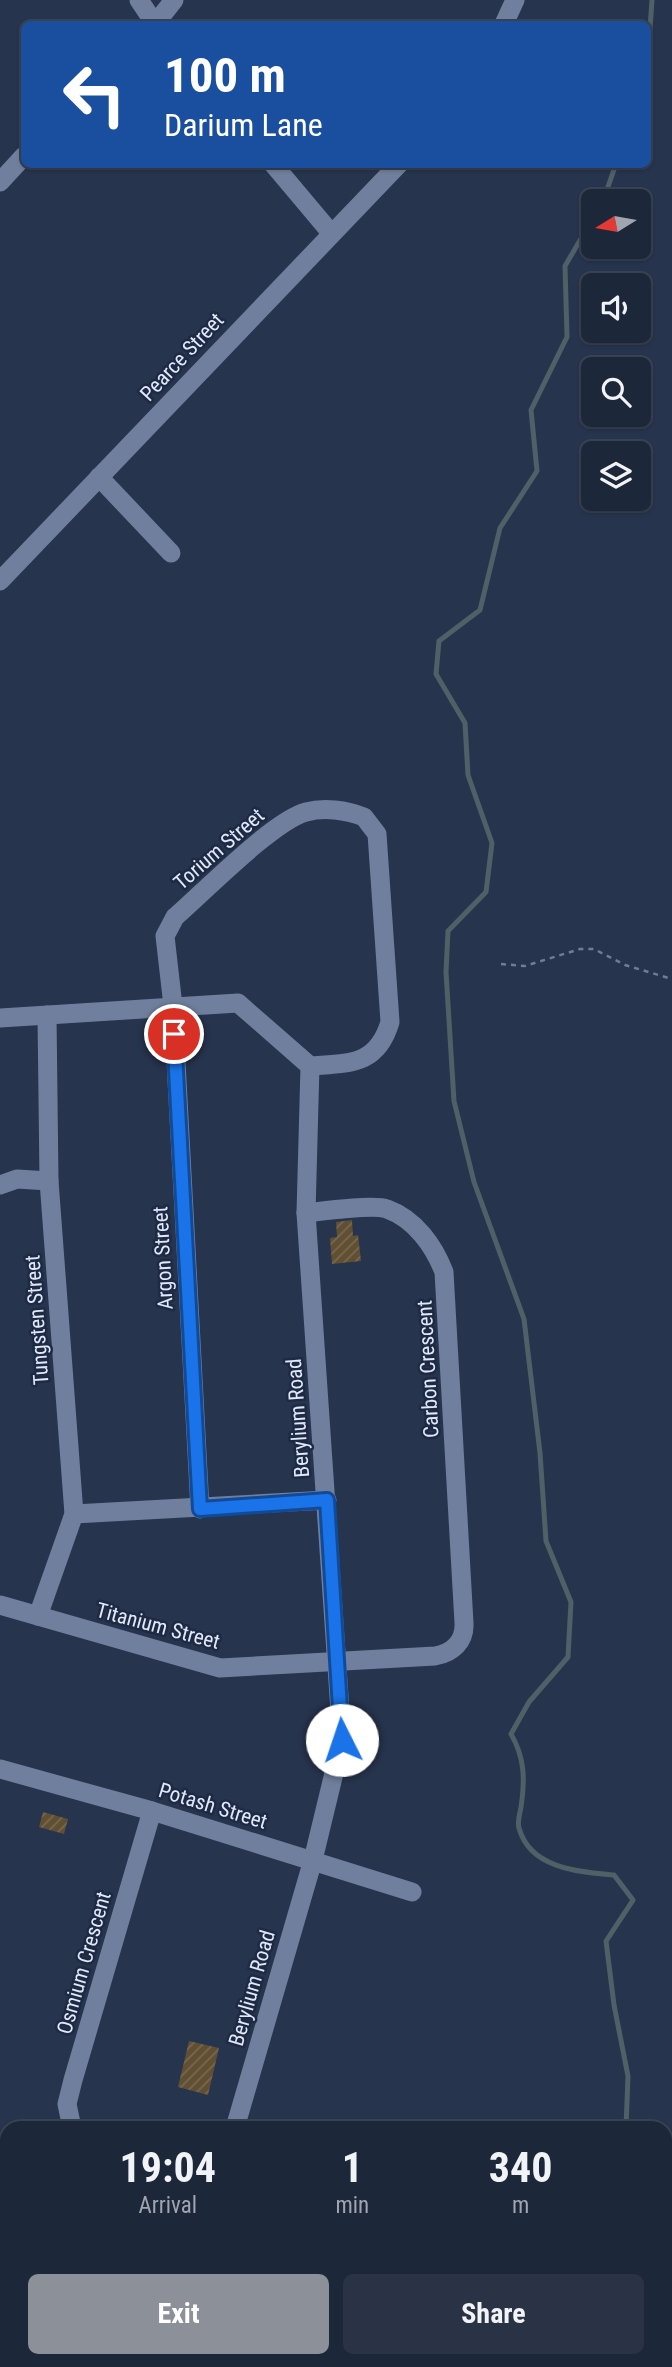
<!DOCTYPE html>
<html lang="en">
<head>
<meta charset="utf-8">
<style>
	:root { --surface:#1d273a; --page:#2a3345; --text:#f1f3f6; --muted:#a0a5af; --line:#3b4454; --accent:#8c9099 }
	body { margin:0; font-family:"Roboto Condensed",sans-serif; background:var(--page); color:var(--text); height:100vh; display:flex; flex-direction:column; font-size:26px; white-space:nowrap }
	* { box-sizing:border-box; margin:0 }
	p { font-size:23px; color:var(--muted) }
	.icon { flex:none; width:38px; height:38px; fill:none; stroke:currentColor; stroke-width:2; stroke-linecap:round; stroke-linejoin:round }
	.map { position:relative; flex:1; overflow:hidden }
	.panel { position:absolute; left:0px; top:2121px; width:672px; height:247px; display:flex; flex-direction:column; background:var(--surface); border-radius:21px 21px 0 0; box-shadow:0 2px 5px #0004,0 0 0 2px var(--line) }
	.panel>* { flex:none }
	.top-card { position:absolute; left:21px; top:21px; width:630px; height:147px; border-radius:10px; box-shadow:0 2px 5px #0004,0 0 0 2px var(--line); background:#1a4fa0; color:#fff; overflow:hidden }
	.needle { width:46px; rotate:259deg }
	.tools { position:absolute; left:581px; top:189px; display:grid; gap:14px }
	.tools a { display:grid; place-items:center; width:70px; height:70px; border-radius:10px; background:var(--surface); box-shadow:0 2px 5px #0004,0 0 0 2px var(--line); font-size:35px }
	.pin { position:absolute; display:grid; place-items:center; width:60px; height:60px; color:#fff; margin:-30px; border:4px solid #fff; border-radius:50%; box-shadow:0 2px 7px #0007 }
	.me { position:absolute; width:77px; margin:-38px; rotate:356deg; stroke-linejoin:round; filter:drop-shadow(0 0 5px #0008) }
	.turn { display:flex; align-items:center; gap:24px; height:147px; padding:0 28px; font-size:32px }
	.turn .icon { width:91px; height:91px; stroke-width:2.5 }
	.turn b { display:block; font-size:49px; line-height:60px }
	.eta { display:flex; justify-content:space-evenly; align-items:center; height:119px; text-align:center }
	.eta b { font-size:42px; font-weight:700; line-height:49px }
	.cta { display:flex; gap:14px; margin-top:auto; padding:14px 28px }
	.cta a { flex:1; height:80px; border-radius:10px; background:var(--accent); color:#fff; font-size:28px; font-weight:700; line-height:80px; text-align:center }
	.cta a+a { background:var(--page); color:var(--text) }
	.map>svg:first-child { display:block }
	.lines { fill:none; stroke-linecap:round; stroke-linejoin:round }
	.stream { stroke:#506067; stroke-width:5 }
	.building { fill:url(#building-hatch) }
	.path { stroke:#717c93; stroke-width:2.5; stroke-dasharray:5 5; stroke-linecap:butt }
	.minor { stroke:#707f9d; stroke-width:19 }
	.route-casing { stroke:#114b97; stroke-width:18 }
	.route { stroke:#1a73e8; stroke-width:12 }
	.labels { text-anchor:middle; stroke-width:5; stroke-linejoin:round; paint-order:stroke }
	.street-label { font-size:21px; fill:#e0e9fa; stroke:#1e2a43 }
</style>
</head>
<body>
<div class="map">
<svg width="672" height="2367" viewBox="0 0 672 2367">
	<defs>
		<pattern id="building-hatch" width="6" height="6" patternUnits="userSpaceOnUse" patternTransform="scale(1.75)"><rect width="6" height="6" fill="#614f32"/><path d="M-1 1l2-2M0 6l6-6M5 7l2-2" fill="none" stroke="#776851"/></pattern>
	</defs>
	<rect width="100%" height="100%" fill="#27344e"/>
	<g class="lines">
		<g class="stream">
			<path d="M648,57L652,0"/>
			<path d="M603,201L616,164"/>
			<path d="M593,218L565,266L567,337L531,410L537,471L500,528L480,610L439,641L436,674L465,723L468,775L492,843L486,892L448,931L446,972L454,1101L474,1182L524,1319L540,1453L546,1541L571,1602L568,1657L529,1702L511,1734C525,1758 525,1780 521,1807C520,1813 517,1823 519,1828C530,1869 580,1872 614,1875L633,1900L606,1941L614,2005L628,2076L626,2128"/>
			<path d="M439,2367L445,2361"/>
		</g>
	</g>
	<g class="building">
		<path d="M352,1220L353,1236L358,1235L361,1261L332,1264L330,1238L337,1237L336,1222Z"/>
		<path d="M43,1812L68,1819L64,1834L39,1827Z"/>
		<path d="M189,2041L219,2048L208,2095L178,2087Z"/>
	</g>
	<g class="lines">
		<path class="path" d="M501,964L525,966L580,949H594L625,965L672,979"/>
		<g class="minor">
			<path d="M139,0L155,24"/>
			<path d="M155,24L174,0"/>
			<path d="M504,24L515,0"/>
			<path d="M273,164L331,233"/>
			<path d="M0,182L24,156"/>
			<path d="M99,477L171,553"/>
			<path d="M0,581L399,164"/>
			<path d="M0,1018L238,1003L310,1066L306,1213L342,1740L313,1860L235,2128"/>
			<path d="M0,1185L17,1179L49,1181"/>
			<path d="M200,1509L173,1006L165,936L175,917C204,892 273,821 306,812C324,807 346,810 364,817L377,834L390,1022C377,1066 349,1063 310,1066"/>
			<path d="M74,1514L327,1500"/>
			<path d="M0,1605L220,1668L435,1656C453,1653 465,1641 464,1623L444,1272C434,1246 415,1219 387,1209C374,1204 323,1211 306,1213"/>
			<path d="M38,1616L74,1514L49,1181L47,1015"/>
			<path d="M0,1769L152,1811L412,1892"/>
			<path d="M72,2128L67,2104L73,2080L152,1811"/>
			<path d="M0,2261L7,2269"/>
			<path d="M84,2367L91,2361"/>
		</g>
	</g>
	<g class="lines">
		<g class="route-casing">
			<path id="route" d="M174,1034L200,1509L327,1500L342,1740"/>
		</g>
		<use href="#route" class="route"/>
	</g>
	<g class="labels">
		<g class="street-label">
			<text transform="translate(182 357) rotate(-47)" y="7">Pearce Street</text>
			<text transform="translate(219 849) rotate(-41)" y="7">Torium Street</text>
			<text transform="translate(163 1258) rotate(-93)" y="7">Argon Street</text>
			<text transform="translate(37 1320) rotate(-94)" y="7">Tungsten Street</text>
			<text transform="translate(428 1369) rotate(-93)" y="7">Carbon Crescent</text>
			<text transform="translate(298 1418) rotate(-94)" y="7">Berylium Road</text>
			<text transform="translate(158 1626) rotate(15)" y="7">Titanium Street</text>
			<text transform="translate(213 1806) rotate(17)" y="7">Potash Street</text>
			<text transform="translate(84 1963) rotate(-74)" y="7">Osmium Crescent</text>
			<text transform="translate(252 1988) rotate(-74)" y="7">Berylium Road</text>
		</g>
	</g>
</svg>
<div class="tools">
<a><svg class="needle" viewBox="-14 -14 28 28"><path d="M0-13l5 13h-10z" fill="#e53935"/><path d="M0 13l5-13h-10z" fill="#a0a5af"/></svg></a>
<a><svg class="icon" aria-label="sound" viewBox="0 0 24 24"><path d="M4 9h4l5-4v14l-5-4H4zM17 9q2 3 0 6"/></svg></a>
<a><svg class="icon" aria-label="search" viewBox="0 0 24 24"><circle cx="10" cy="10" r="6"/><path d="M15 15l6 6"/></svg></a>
<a><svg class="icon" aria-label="layers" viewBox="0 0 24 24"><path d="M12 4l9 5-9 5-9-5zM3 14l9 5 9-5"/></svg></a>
</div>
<div class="pin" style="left:174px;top:1034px;background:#d93025"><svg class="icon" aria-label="arrive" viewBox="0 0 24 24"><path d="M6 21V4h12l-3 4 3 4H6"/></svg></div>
<svg class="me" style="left:342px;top:1740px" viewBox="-20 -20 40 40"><circle r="19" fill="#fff"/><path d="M0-13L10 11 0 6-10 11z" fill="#1a73e8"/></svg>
<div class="top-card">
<div class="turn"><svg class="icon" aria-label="left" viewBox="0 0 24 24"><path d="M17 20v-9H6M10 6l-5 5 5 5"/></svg><div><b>100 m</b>Darium Lane</div></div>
</div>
<section class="panel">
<div class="eta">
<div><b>19:04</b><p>Arrival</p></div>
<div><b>1</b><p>min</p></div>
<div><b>340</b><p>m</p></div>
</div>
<div class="cta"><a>Exit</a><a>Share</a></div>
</section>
</div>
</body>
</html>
